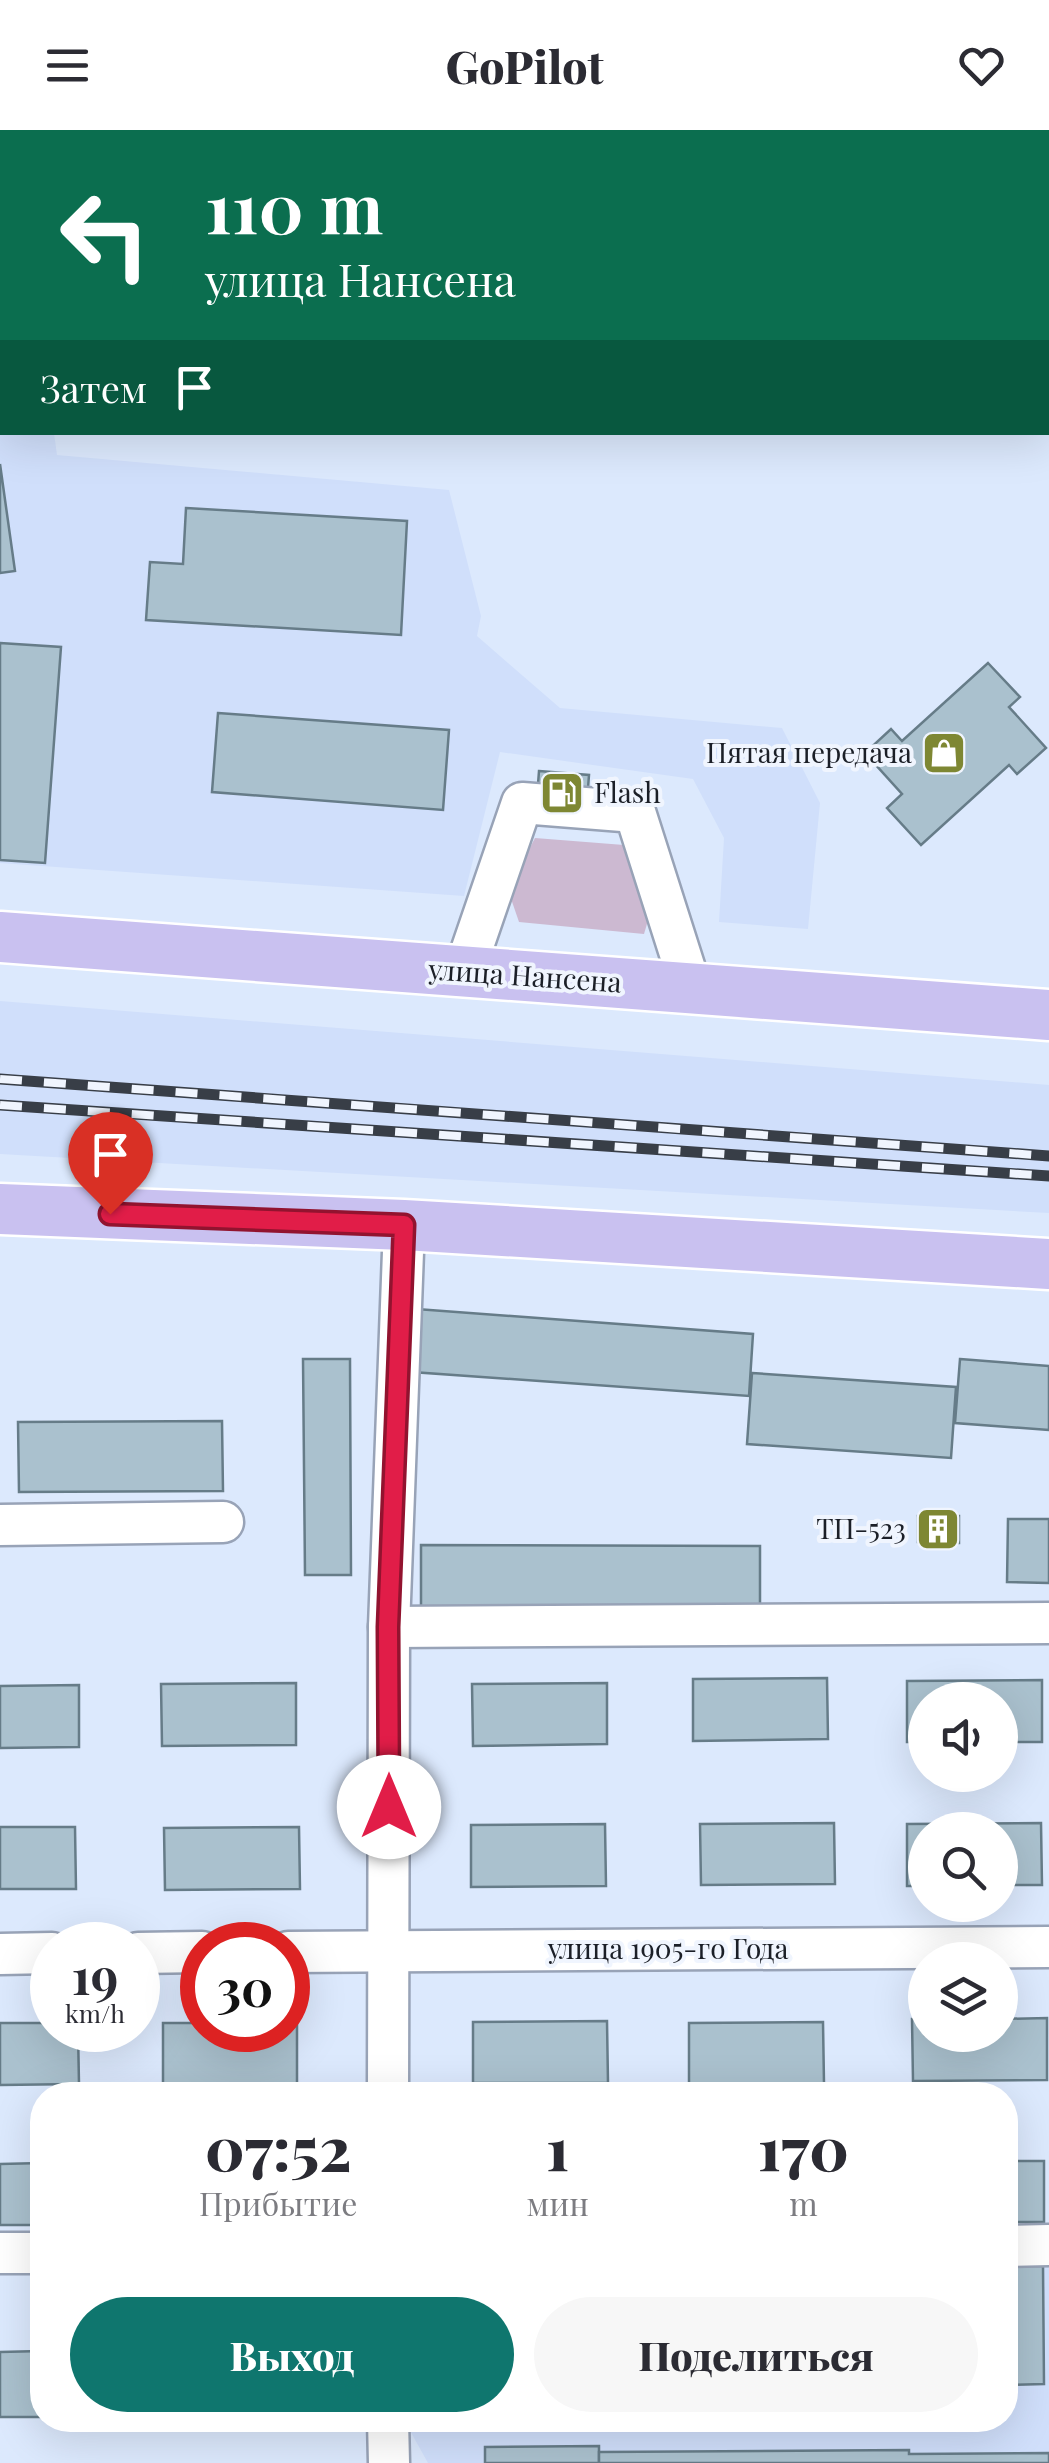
<!DOCTYPE html>
<html lang="ru">
<head>
<meta charset="utf-8">
<style>
	:root { --surface:#fff; --page:#f7f7f7; --text:#2b2b33; --muted:#7c7c81; --accent:#0f766e }
	body { margin:0; font-family:"Playfair Display",serif; background:var(--page); color:var(--text); height:100vh; display:flex; flex-direction:column; font-size:38px; white-space:nowrap }
	* { box-sizing:border-box; margin:0 }
	p { font-size:32px; color:var(--muted) }
	.icon { flex:none; width:55px; height:55px; fill:none; stroke:currentColor; stroke-width:2; stroke-linecap:round; stroke-linejoin:round }
	.map { position:relative; flex:1; overflow:hidden }
	.drawer { position:absolute; left:30px; top:1952px; width:988px; height:350px; display:flex; flex-direction:column; background:var(--surface); border-radius:40px; box-shadow:0 10px 40px #0002 }
	.drawer>* { flex:none }
	.hud { position:absolute; left:0px; top:0px; width:1050px; height:305px; box-shadow:0 10px 40px #0002; background:#0b6e4f; color:#fff; overflow:hidden }
	.buttons { position:absolute; left:908px; top:1552px; display:grid; gap:20px }
	.buttons a { display:grid; place-items:center; width:110px; height:110px; border-radius:50%; background:var(--surface); box-shadow:0 10px 40px #0002; font-size:50px }
	.speed { position:absolute; left:30px; top:1792px; display:flex; gap:20px; font-size:50px; font-weight:700; text-align:center }
	.speed>* { display:grid; place-content:center; width:130px; height:130px; border-radius:50%; background:var(--surface); box-shadow:0 10px 40px #0002; line-height:1 }
	.speed small { font-size:25px; font-weight:400 }
	.speed .limit { border:15px solid #d22; background:#fff; color:#111 }
	.pin { position:absolute; display:grid; place-items:center; width:85px; height:85px; color:#fff; margin:-102px -42px; border-radius:50% 50% 50% 0; rotate:-45deg; box-shadow:0 0 10px #0007 }
	.pin .icon { rotate:45deg }
	.me { position:absolute; width:110px; margin:-55px; rotate:0deg; stroke-linejoin:round; filter:drop-shadow(0 0 8px #0008) }
	.turn { display:flex; align-items:center; gap:35px; height:210px; padding:0 40px; font-size:45px }
	.turn .icon { width:130px; height:130px; stroke-width:2.5 }
	.turn b { display:block; font-size:70px; line-height:85px }
	.then { display:flex; align-items:center; height:95px; padding:0 40px; background:#0003; gap:20px; font-size:38px }
	.eta { display:flex; justify-content:space-evenly; align-items:center; height:170px; text-align:center }
	.eta b { font-size:60px; font-weight:800; line-height:70px }
	.primary-button { display:flex; gap:20px; margin-top:auto; padding:20px 40px }
	.primary-button a { flex:1; height:115px; border-radius:60px; background:var(--accent); color:#fff; font-size:40px; font-weight:800; line-height:115px; text-align:center }
	.primary-button a+a { background:var(--page); color:var(--text) }
	header { display:flex; justify-content:space-between; align-items:center; height:130px; padding:0 40px; background:var(--surface); font-size:45px; font-weight:800 }
	.map>svg:first-child { display:block }
	.built { fill:#d0dffb }
	.green { fill:#ccb9d1 }
	.building { fill:#aac1ce; stroke:#667c88; stroke-width:2.5 }
	.lines { fill:none; stroke-linecap:round; stroke-linejoin:round }
	.minor-casing { stroke:#98a3b7; stroke-width:45 }
	.major-casing { stroke:#fff; stroke-width:55 }
	.minor { stroke:#fff; stroke-width:40 }
	.major { stroke:#c9c1f0; stroke-width:50 }
	.rail-casing { stroke:#383e47; stroke-width:11 }
	.rail { stroke:#f0f5fe; stroke-width:8; stroke-dasharray:22; stroke-linecap:butt }
	.route-casing { stroke:#92132f; stroke-width:25 }
	.route { stroke:#e11d48; stroke-width:18 }
	.labels { text-anchor:middle; stroke-width:8; stroke-linejoin:round; paint-order:stroke }
	.poi-label { font-size:28px; fill:#1b1f27; stroke:#f0f5fe; text-anchor:end }
	.street-label { font-size:28px; fill:#1b1f27; stroke:#f0f5fe }
</style>
</head>
<body>
<header><svg class="icon" aria-label="menu" viewBox="0 0 24 24"><path d="M4 6h16M4 12h16M4 18h16"/></svg>GoPilot<svg class="icon" aria-label="heart" viewBox="0 0 24 24"><path d="M12 20l-8-8c-3-5 5-10 8-4 3-6 11-1 8 4z"/></svg></header>
<div class="map">
<svg width="1049" height="2333" viewBox="0 0 1049 2333">
	<rect width="100%" height="100%" fill="#dce9fd"/>
	<g class="built">
		<path d="M0,0H29V2H2V302L54,303L57,325L449,360L481,486L477,506L560,578L782,598L820,673L808,799L719,792L724,708L693,649L500,622L464,766L0,733Z"/>
		<path d="M0,871L1049,955V1083L0,1024Z"/>
		<path d="M1049,2127V2333H428L408,2297L407,2290H1005V2128Z"/>
	</g>
	<path class="green" d="M535,708L624,715L649,787L644,804L519,792L508,760Z"/>
	<g class="building">
		<path d="M0,334L15,441L0,443Z"/>
		<path d="M186,378L407,391L401,505L146,490L150,432L183,434Z"/>
		<path d="M0,513L61,517L45,733L0,730Z"/>
		<path d="M988,533L1020,567L1009,577L1046,618L1017,644L1009,635L921,715L887,678L902,664L865,623L891,599L902,611Z"/>
		<path d="M218,583L449,600L443,680L212,662Z"/>
		<path d="M539,641L589,645L586,685L536,681Z"/>
		<path d="M403,1178L753,1204L749,1266L398,1241Z"/>
		<path d="M303,1229H350L351,1445H305Z"/>
		<path d="M960,1229L1049,1236V1300L955,1293Z"/>
		<path d="M752,1243L956,1257L951,1328L747,1314Z"/>
		<path d="M222,1291L223,1361L19,1362L18,1292Z"/>
		<path d="M918,1386H959V1413L918,1412Z"/>
		<path d="M1008,1389H1049V1453L1007,1452Z"/>
		<path d="M421,1415L760,1416V1482L421,1480Z"/>
		<path d="M827,1548L828,1609L693,1611V1549Z"/>
		<path d="M1042,1550V1612H1000V1570H925V1612H907V1551Z"/>
		<path d="M296,1553V1615L162,1616L161,1554Z"/>
		<path d="M607,1553V1614L473,1616L472,1554Z"/>
		<path d="M79,1555V1617L0,1618V1556Z"/>
		<path d="M834,1693L835,1754L701,1755L700,1694Z"/>
		<path d="M1041,1693L1042,1755H1000V1700H925V1756H907V1694Z"/>
		<path d="M605,1694L606,1756L471,1757V1695Z"/>
		<path d="M0,1697H75L76,1759H0Z"/>
		<path d="M299,1697L300,1759L165,1760L164,1698Z"/>
		<path d="M1047,1888V1950L913,1951L912,1889H925V1905H1000V1889Z"/>
		<path d="M607,1891L608,1953H473V1892Z"/>
		<path d="M288,1892H297V1954L163,1955V1893H202V1900H288Z"/>
		<path d="M823,1892L824,1953L689,1954V1893Z"/>
		<path d="M0,1893H52V1900H78L79,1954L0,1955Z"/>
		<rect x="1005" y="2031" width="39" height="61"/>
		<path d="M42,2033V2095H0V2034Z"/>
		<path d="M1005,2136H1043L1044,2254L1005,2255Z"/>
		<path d="M42,2198V2287H0V2222L41,2221Z"/>
		<path d="M599,2316V2333H485V2317Z"/>
		<path d="M909,2320V2324L1049,2323V2333H599V2322Z"/>
	</g>
	<g class="lines">
		<g class="minor-casing">
			<g id="minor">
				<path d="M236,2V0"/>
				<path d="M517,2V0"/>
				<path d="M654,2V0"/>
				<path d="M925,2V0"/>
				<path d="M1031,2V0"/>
				<path d="M1048,243L1049,244"/>
				<path d="M464,842L522,673L635,682L691,858"/>
				<path d="M0,1395L223,1392"/>
				<path d="M389,1497L1049,1493"/>
				<path d="M288,1822L1049,1817"/>
				<path d="M138,1823L202,1822"/>
				<path d="M0,1824L52,1823"/>
				<path d="M388,1965L389,1497L404,1095"/>
				<path d="M1005,2116L1049,2115"/>
				<path d="M0,2123H42"/>
				<path d="M388,2290L389,2333"/>
			</g>
		</g>
		<g class="major-casing">
			<g id="major">
				<path d="M0,807L1049,885"/>
				<path d="M0,1079L404,1095L1049,1134"/>
			</g>
		</g>
		<use href="#minor" class="minor"/>
		<use href="#major" class="major"/>
		<g class="rail-casing">
			<g id="rail">
				<path d="M0,949L1049,1026"/>
				<path d="M0,975L1049,1046"/>
			</g>
		</g>
		<use href="#rail" class="rail"/>
	</g>
	<g class="lines">
		<g class="route-casing">
			<path id="route" d="M110,1084L404,1095L388,1497L389,1677"/>
		</g>
		<use href="#route" class="route"/>
	</g>
	<defs>
		<g id="shop-square" transform="scale(2.25)"><rect x="-9" y="-9" width="18" height="18" rx="4" fill="#7e8733" stroke="#f0f5fe"/><path d="M-5-2.5h2.3a2.7 3.5 0 0 1 5.4 0H5L5.5 6h-11ZM-1.5-2.5h3a1.5 2.3 0 0 0-3 0Z" fill="#fff"/></g>
		<g id="fuel-square" transform="scale(2.25)"><rect x="-9" y="-9" width="18" height="18" rx="4" fill="#7e8733" stroke="#f0f5fe"/><path d="M-5.5-6h7V0h2V4h1.3V-2.5L3-4.5l.8-.8L6-3V5H2.5V1h-1V6h-7ZM-4.2-4.7v3.2H.2V-4.7Z" fill="#fff"/></g>
		<g id="building-square" transform="scale(2.25)"><rect x="-9" y="-9" width="18" height="18" rx="4" fill="#7e8733" stroke="#f0f5fe"/><path d="M-4-6H4V6H1V3H-1V6H-4ZM-2.5-4.3h1.7v1.8h-1.7ZM.8-4.3h1.7v1.8H.8ZM-2.5-1h1.7V.8h-1.7ZM.8-1h1.7V.8H.8Z" fill="#fff"/></g>
	</defs>
	<g fill-rule="evenodd">
		<use href="#shop-square" x="944" y="623"/>
		<use href="#fuel-square" x="562" y="663"/>
		<use href="#building-square" x="938" y="1399"/>
	</g>
	<g class="labels">
		<g class="poi-label">
			<text x="912" y="633">Пятая передача</text>
			<text x="594" y="673" text-anchor="start">Flash</text>
			<text x="906" y="1409">ТП-523</text>
		</g>
		<g class="street-label">
			<text transform="translate(525 846) rotate(4)" y="10">улица Нансена</text>
			<text x="668" y="1829">улица 1905-го Года</text>
		</g>
	</g>
</svg>
<div class="buttons">
<a><svg class="icon" aria-label="sound" viewBox="0 0 24 24"><path d="M4 9h4l5-4v14l-5-4H4zM17 9q2 3 0 6"/></svg></a>
<a><svg class="icon" aria-label="search" viewBox="0 0 24 24"><circle cx="10" cy="10" r="6"/><path d="M15 15l6 6"/></svg></a>
<a><svg class="icon" aria-label="layers" viewBox="0 0 24 24"><path d="M12 4l9 5-9 5-9-5zM3 14l9 5 9-5"/></svg></a>
</div>
<div class="speed"><div>19<small>km/h</small></div><div class="limit">30</div></div>
<div class="pin" style="left:110px;top:1084px;background:#d93025"><svg class="icon" aria-label="arrive" viewBox="0 0 24 24"><path d="M6 21V4h12l-3 4 3 4H6"/></svg></div>
<svg class="me" style="left:389px;top:1677px" viewBox="-20 -20 40 40"><circle r="19" fill="#fff"/><path d="M0-13L10 11 0 6-10 11z" fill="#e11d48"/></svg>
<div class="hud">
<div class="turn"><svg class="icon" aria-label="left" viewBox="0 0 24 24"><path d="M17 20v-9H6M10 6l-5 5 5 5"/></svg><div><b>110 m</b>улица Нансена</div></div>
<div class="then">Затем<svg class="icon" aria-label="arrive" viewBox="0 0 24 24"><path d="M6 21V4h12l-3 4 3 4H6"/></svg></div>
</div>
<section class="drawer">
<div class="eta">
<div><b>07:52</b><p>Прибытие</p></div>
<div><b>1</b><p>мин</p></div>
<div><b>170</b><p>m</p></div>
</div>
<div class="primary-button"><a>Выход</a><a>Поделиться</a></div>
</section>
</div>
</body>
</html>
